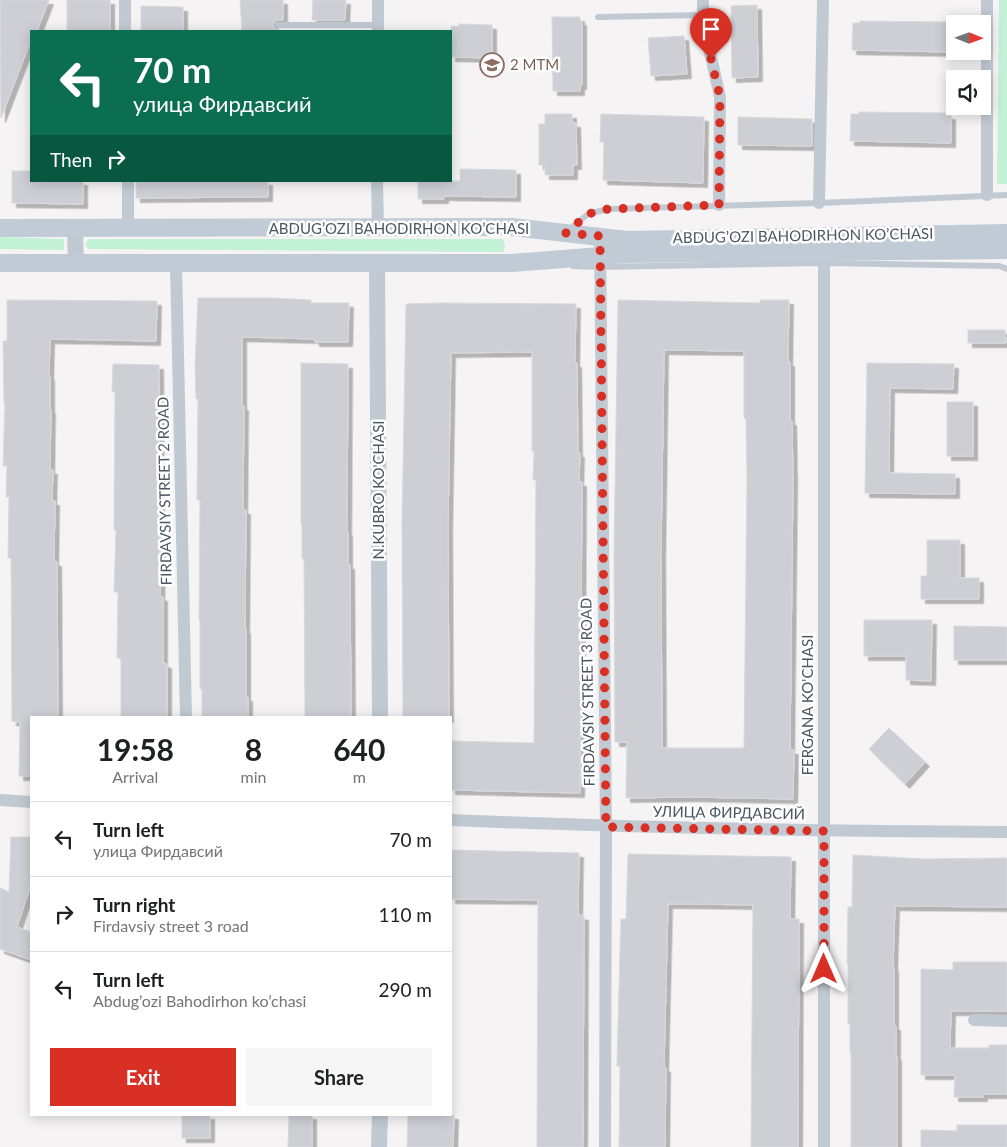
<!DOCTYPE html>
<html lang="en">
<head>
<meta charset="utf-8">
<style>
	:root { --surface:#fff; --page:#f6f6f6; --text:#202124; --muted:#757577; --line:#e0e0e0; --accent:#d93025 }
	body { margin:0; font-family:Lato,sans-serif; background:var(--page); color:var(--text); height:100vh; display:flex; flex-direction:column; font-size:19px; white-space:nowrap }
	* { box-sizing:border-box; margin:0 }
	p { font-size:16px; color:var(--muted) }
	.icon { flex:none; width:28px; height:28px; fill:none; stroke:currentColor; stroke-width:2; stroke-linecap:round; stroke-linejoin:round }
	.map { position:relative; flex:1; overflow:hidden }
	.details { position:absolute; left:30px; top:716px; width:422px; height:400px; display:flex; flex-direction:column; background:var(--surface); border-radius:0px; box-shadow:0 2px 12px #0003 }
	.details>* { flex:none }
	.top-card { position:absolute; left:30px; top:30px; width:422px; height:152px; border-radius:0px; box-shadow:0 2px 12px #0003; background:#0b6e4f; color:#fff; overflow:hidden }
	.needle { width:32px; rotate:91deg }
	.buttons { position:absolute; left:946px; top:15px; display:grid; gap:10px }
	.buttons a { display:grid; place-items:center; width:45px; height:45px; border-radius:0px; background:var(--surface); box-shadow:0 2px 12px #0003; font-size:25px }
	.pin { position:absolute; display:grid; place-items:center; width:42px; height:42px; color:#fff; margin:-51px -21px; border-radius:50% 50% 50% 0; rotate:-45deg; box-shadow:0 0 5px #0007 }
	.pin .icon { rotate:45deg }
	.me { position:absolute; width:55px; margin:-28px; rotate:0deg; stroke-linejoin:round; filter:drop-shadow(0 0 4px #0008) }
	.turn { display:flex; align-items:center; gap:18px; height:105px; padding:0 20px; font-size:22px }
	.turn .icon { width:65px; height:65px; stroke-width:2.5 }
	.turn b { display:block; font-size:35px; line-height:42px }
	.then { display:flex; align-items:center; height:48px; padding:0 20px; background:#0003; gap:10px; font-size:19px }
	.eta { display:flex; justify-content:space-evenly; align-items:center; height:85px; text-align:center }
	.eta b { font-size:30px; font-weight:700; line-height:35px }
	.button { display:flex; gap:10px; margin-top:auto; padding:10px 20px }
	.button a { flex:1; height:58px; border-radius:0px; background:var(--accent); color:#fff; font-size:20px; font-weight:700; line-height:58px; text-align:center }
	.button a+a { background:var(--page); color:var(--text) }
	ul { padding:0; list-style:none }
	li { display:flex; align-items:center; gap:15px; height:75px; padding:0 20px; border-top:1px solid var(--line) }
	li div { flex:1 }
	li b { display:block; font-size:19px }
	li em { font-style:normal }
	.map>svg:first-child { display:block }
	.green { fill:#c3f1d5 }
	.building { fill:#cdcfd5; stroke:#d7d9de; fill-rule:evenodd; filter:url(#shadow) }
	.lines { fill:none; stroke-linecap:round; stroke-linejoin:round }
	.service { stroke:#c1cad2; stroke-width:6 }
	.minor { stroke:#c1cad2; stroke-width:12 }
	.tertiary { stroke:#c1cad2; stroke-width:16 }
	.secondary { stroke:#c1cbd6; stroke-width:18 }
	.route { stroke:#d93025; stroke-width:9; stroke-dasharray:0 16.2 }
	.labels { text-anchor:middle; stroke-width:5; stroke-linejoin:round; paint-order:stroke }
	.education-label { font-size:15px; fill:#785e54; stroke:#fff; text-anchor:start }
	.street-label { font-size:15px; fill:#4a5661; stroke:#fff }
</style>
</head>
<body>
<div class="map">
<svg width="1007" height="1147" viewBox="0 0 1007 1147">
	<defs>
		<filter id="shadow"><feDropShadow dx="4.5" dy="4.5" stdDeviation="0" flood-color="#0004"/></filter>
	</defs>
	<rect width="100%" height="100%" fill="#f5f3f3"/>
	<g class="green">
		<path d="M999,0H1007V184H997Z"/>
		<path d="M0,237L64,239V250L0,249Z"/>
		<path d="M89,239H503L505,246L504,252L88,249L85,244Z"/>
	</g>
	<g class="building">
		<path d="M0,0H49L37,31H31V40L1,118Z"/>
		<rect x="67" y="0" width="43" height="31"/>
		<path d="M240,0H283V20H276L273,25L275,29L283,31H242Z"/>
		<path d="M313,0H346L345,20H312Z"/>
		<path d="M757,5L758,77L732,78L731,6Z"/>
		<path d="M141,6L183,7V31H141Z"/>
		<path d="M552,17H580V21H582V85H580V91H553Z"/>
		<path d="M860,21L949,22V24H953L952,52L852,50L853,23H860Z"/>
		<path d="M459,24L492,25V58L451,57V26H459Z"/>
		<path d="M684,36L687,74L651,76L648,38Z"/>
		<path d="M859,112L947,113V115H951V143L850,141L851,114H859Z"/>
		<path d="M545,114H572V123H576L577,165H573V175H545V165H539V124H545Z"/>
		<path d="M601,114L704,117L703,183L603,180L604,142H600Z"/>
		<path d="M738,117L812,119V146L738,145Z"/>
		<path d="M460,169L516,170V197L444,196V199H418V181H460Z"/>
		<path d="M12,171H31V181H83V204L12,203Z"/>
		<path d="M136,181H268V197L136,198Z"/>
		<path d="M198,298H272L311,300V303H349L348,342H315V339L242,337V406H244L243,510H246L245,629H246V697H248V718H202V689H200V620H199L200,500H197L198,399H196L195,367Z"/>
		<path d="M7,300L157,301L156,341L50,339L49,376H50V409H51L50,470H53L52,501H55L54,562H57L58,718H31V776H19L20,722L12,721L11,558H8L9,497H6L7,466H3L5,403H4L3,341H7Z"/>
		<path d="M618,300L760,303V300H789L788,362H790V421H792L793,479L790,750H794L793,799L691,797L626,798L627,742H615L614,554ZM664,350L744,351V418L746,419L747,477L744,748H662L661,555Z"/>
		<path d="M441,303L576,304L575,363H577L578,453H580L579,482H582L580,793L451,790V741L534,743L536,480H533L534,451H532V352L451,353L448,527L449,718H403L402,525L406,304Z"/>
		<path d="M968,330H1005L1006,343H968Z"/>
		<path d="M301,363L348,364L347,532H348V565H350L351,718H305L304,559H302V525H301Z"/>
		<path d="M867,363L954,364L953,389L890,388L889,473L955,474V494L865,493Z"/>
		<path d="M113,364L159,365L160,535H162L160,596L163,597V663L167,664V718H121V658H117L118,592H114L116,530H114L115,392H112Z"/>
		<rect x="947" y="402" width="26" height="54"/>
		<path d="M927,540H960V578H979V599H921V576H927Z"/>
		<path d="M864,620H932L931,681L906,680V656H864Z"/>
		<path d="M954,626L1007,627V660H954Z"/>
		<path d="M889,728L925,762L905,784L869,749Z"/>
		<path d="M11,837H31V885L17,927L31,932V960L0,949V888L9,892Z"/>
		<path d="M451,850L579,853L578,915L584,916L583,1147H537L538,900L451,899Z"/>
		<path d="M628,854L791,857L790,919H799L798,1147H751L753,905L690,904H668L664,1068H666L665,1147H619L620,1066H617L620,949L621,919H626Z"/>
		<path d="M853,855L925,859L1007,858V907L895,906L893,967H894V1026H896V1056H897V1147H851V1053H850V1024H848V964H847L848,907H852Z"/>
		<path d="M953,962H1007V1011H951L950,1048H989V1045H1007V1094H983V1097H954L955,1075H921V969L953,970Z"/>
		<rect x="182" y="1115" width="28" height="23"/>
		<path d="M289,1115H312V1147H288Z"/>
		<path d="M408,1115H454L453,1147H407Z"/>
		<path d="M957,1125H1007V1147H921V1130L957,1131Z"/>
	</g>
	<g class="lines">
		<g class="service">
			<path d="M598,17L703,15"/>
			<path d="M278,25H378"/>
			<path d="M570,229L588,214L608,209L819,203L1007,195"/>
			<path d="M573,266L599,267L824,263L999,266L1007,269"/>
		</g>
		<g class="minor">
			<path d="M125,0V31"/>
			<path d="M703,0V21L720,97L719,205"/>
			<path d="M378,31V0"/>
			<path d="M128,181V228"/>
			<path d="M377,181L378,227"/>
			<path d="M987,195V0"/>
			<path d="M819,203L823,0"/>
			<path d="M600,236L606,827L605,1147"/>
			<path d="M176,263L186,718"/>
			<path d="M0,800L31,802"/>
			<path d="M451,820C636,828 822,831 1007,832"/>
			<path d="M974,1020L1007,1021"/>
			<path d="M824,1147V263"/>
		</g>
		<g class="tertiary">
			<path d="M75,228L76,263"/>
			<path d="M377,263L380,718"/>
			<path d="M379,1147L380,1115"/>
		</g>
		<g class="secondary">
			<path d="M0,228L512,227L627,240L1007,233"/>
			<path d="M0,263H512L627,254L1007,250"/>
		</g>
	</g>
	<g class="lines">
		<path class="route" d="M711,59L720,97L719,205L608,209L588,214L566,233L600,236L606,827L824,831V969"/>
	</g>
	<defs>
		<g id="school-ring" transform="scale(1.25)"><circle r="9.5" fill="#fff" stroke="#8d6e63" stroke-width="1.5"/><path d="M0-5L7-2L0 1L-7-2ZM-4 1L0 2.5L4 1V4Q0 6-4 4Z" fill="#8d6e63"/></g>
	</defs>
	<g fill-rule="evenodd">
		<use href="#school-ring" x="492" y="65"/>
	</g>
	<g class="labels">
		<g class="education-label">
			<text x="510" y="70">2 MTM</text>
		</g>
		<g class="street-label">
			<text x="399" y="234">ABDUG’OZI BAHODIRHON KO’CHASI</text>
			<text transform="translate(803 236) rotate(-1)" y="5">ABDUG’OZI BAHODIRHON KO’CHASI</text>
			<text transform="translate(379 490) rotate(-90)" y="5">N.KUBRO KO'CHASI</text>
			<text transform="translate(165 491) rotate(-91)" y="5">FIRDAVSIY STREET 2 ROAD</text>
			<text transform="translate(588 692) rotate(-91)" y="5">FIRDAVSIY STREET 3 ROAD</text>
			<text transform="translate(808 705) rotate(-90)" y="5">FERGANA KO'CHASI</text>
			<text transform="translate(729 813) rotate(1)" y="5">УЛИЦА ФИРДАВСИЙ</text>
		</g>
	</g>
</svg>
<div class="buttons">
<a><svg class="needle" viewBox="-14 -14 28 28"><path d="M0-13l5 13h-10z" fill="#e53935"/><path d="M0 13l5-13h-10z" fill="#757577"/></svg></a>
<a><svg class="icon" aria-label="sound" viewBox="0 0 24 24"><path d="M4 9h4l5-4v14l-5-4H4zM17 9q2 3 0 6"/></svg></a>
</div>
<div class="pin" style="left:711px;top:59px;background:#d93025"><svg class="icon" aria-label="arrive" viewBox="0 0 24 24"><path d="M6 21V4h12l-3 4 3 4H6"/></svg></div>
<svg class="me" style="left:824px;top:969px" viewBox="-20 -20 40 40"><path d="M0-17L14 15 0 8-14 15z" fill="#d93025" stroke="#fff" stroke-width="4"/></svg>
<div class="top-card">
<div class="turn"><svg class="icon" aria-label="left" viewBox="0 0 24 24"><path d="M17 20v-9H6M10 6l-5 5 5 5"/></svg><div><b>70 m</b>улица Фирдавсий</div></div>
<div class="then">Then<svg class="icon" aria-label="right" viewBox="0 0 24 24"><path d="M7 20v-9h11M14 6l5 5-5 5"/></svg></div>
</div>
<section class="details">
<div class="eta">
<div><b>19:58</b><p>Arrival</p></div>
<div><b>8</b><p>min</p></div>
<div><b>640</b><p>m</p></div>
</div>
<ul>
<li><svg class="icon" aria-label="left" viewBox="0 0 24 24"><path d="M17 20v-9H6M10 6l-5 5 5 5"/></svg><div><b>Turn left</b><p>улица Фирдавсий</p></div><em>70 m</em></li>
<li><svg class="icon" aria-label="right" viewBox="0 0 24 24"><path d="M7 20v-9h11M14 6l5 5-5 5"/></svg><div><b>Turn right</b><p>Firdavsiy street 3 road</p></div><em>110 m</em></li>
<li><svg class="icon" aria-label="left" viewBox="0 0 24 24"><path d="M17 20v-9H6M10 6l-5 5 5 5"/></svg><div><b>Turn left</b><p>Abdug’ozi Bahodirhon ko’chasi</p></div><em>290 m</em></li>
</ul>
<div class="button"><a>Exit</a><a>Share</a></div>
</section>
</div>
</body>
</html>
